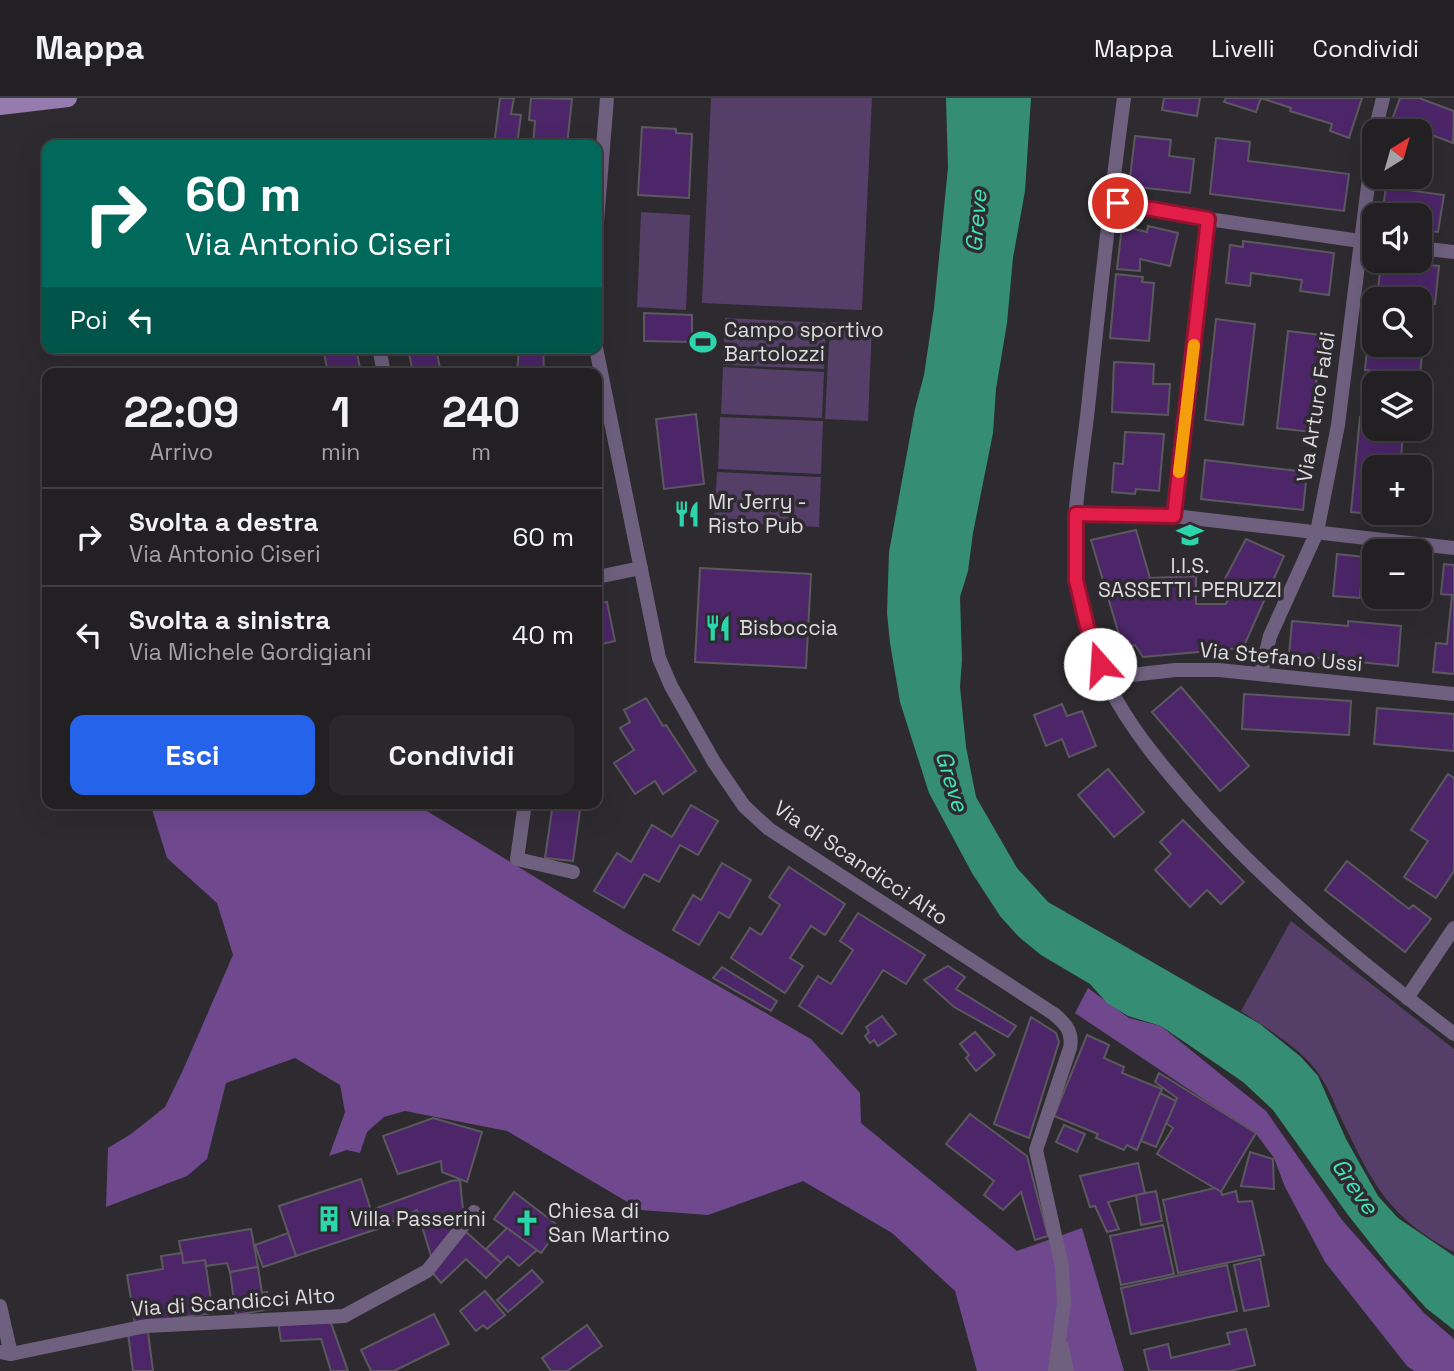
<!DOCTYPE html>
<html lang="it">
<head>
<meta charset="utf-8">
<style>
	:root { --surface:#222023; --page:#2a282b; --text:#f1f3f6; --muted:#a2a3a6; --line:#3f3e41; --accent:#2563eb }
	body { margin:0; font-family:"Space Grotesk",sans-serif; background:var(--page); color:var(--text); height:100vh; display:flex; flex-direction:column; font-size:26px; white-space:nowrap }
	* { box-sizing:border-box; margin:0 }
	p { font-size:23px; color:var(--muted) }
	.icon { flex:none; width:38px; height:38px; fill:none; stroke:currentColor; stroke-width:2; stroke-linecap:round; stroke-linejoin:round }
	.map { position:relative; flex:1; overflow:hidden }
	.details { position:absolute; left:42px; top:270px; width:560px; height:441px; display:flex; flex-direction:column; background:var(--surface); border-radius:14px; box-shadow:0 7px 28px #0002,0 0 0 2px var(--line) }
	.details>* { flex:none }
	.hud { position:absolute; left:42px; top:42px; width:560px; height:214px; border-radius:14px; box-shadow:0 7px 28px #0002,0 0 0 2px var(--line); background:#00695c; color:#fff; overflow:hidden }
	.needle { width:46px; rotate:37deg }
	.controls { position:absolute; left:1362px; top:21px; display:grid; gap:14px }
	.controls a { display:grid; place-items:center; width:70px; height:70px; border-radius:14px; background:var(--surface); box-shadow:0 7px 28px #0002,0 0 0 2px var(--line); font-size:35px }
	.pin { position:absolute; display:grid; place-items:center; width:60px; height:60px; color:#fff; margin:-30px; border:4px solid #fff; border-radius:50%; box-shadow:0 2px 7px #0007 }
	.me { position:absolute; width:77px; margin:-38px; rotate:341deg; stroke-linejoin:round; filter:drop-shadow(0 0 5px #0008) }
	.turn { display:flex; align-items:center; gap:24px; height:147px; padding:0 28px; font-size:32px }
	.turn .icon { width:91px; height:91px; stroke-width:2.5 }
	.turn b { display:block; font-size:49px; line-height:60px }
	.then { display:flex; align-items:center; height:66px; padding:0 28px; background:#0003; gap:14px; font-size:26px }
	.eta { display:flex; justify-content:space-evenly; align-items:center; height:119px; text-align:center }
	.eta b { font-size:42px; font-weight:700; line-height:49px }
	.cta { display:flex; gap:14px; margin-top:auto; padding:14px 28px }
	.cta a { flex:1; height:80px; border-radius:14px; background:var(--accent); color:#fff; font-size:28px; font-weight:700; line-height:80px; text-align:center }
	.cta a+a { background:var(--page); color:var(--text) }
	ul { padding:0; list-style:none }
	li { display:flex; align-items:center; gap:21px; height:98px; padding:0 28px; border-top:2px solid var(--line) }
	li div { flex:1 }
	li b { display:block; font-size:26px }
	li em { font-style:normal }
	header { display:flex; align-items:center; gap:42px; box-sizing:border-box; height:98px; padding:0 35px; background:var(--surface); border-bottom:2px solid var(--line) }
	header strong { font-size:33px }
	nav { display:flex; gap:38px; margin-inline-start:auto; font-size:24px }
	.map>svg:first-child { display:block }
	.green { fill:#553f69 }
	.forest { fill:#6f488e }
	.water { fill:#358d74 }
	.building { fill:#4c2669; stroke:#5b595e; stroke-width:2 }
	.lines { fill:none; stroke-linecap:round; stroke-linejoin:round }
	.street { stroke:#6f607f; stroke-width:14 }
	.secondary { stroke:#967cae; stroke-width:18 }
	.route-casing { stroke:#92132f; stroke-width:18 }
	.route { stroke:#e11d48; stroke-width:12 }
	.slow { stroke:#f59e0b; stroke-width:12 }
	.labels { text-anchor:middle; stroke-width:7; stroke-linejoin:round; paint-order:stroke }
	.poi-label { font-size:21px; fill:#dddbde; stroke:#2d2b2f; text-anchor:start }
	.street-label { font-size:21px; fill:#dddbde; stroke:#2d2b2f }
	.water-label { font-size:23px; font-style:italic; fill:#40e4b9; stroke:#2d2b2f }
</style>
</head>
<body>
<header>
<strong>Mappa</strong>
<nav><a>Mappa</a><a>Livelli</a><a>Condividi</a></nav>
</header>
<div class="map">
<svg width="1454" height="1273" viewBox="0 0 1454 1273">
	<rect width="100%" height="100%" fill="#2d2b2f"/>
	<g class="green">
		<path d="M711,0H872L862,212L702,205Z"/>
		<path d="M641,114L690,117L686,212L637,209Z"/>
		<path d="M725,220L826,225L824,271L723,267Z"/>
		<path d="M830,224L872,226L868,323L825,321Z"/>
		<path d="M723,269L824,274L822,320L721,316Z"/>
		<path d="M720,319L823,323L821,376L718,371Z"/>
		<path d="M717,374L821,379L819,429L714,424Z"/>
		<path d="M1291,823L1454,951V1154C1388,1119 1373,1086 1342,1022C1335,1007 1329,991 1320,978C1305,953 1266,930 1241,913Z"/>
	</g>
	<g class="forest">
		<path d="M150,705H414L623,833L811,941L860,995L861,1025L1017,1153L1082,1130L1124,1273H977L955,1193L892,1135L803,1083L708,1117L641,1112L507,1033L405,1013L384,1019L367,1034L360,1055L347,1052L329,1058L345,1014L340,987L295,960L226,985L207,1061L187,1078L106,1109L108,1050L131,1036L165,1009L183,972L233,857L217,805L167,760Z"/>
		<path d="M1088,890L1129,920L1161,928L1266,1013L1342,1122L1424,1215L1454,1241V1273H1414L1407,1268L1325,1164L1285,1089L1274,1060L1257,1037L1075,915Z"/>
	</g>
	<path class="water" d="M946,0H1031L1025,93L1013,160L1007,225L996,291L993,335L973,435L968,473L960,499L962,562L960,589L966,649L976,699L1017,770L1048,804L1260,926L1301,959L1318,978L1346,1041L1378,1098L1398,1120L1454,1158V1232L1426,1210L1390,1170L1348,1117L1273,1012L1243,984L1161,928L1128,918L1107,905L1090,886L1041,857L1019,839L1000,818L972,775L929,695L900,604L890,545L887,515L889,454L915,311L924,277L934,210L948,70Z"/>
	<g class="building">
		<path d="M500,0H514L511,16L521,17L517,47H494Z"/>
		<path d="M531,0L572,1L567,47H533L535,23L529,22Z"/>
		<path d="M1164,0H1200L1197,18L1162,12Z"/>
		<path d="M1226,0H1362L1349,40L1330,33L1332,26L1290,13L1291,10L1261,0L1256,14L1224,4Z"/>
		<path d="M1400,0H1419L1454,13L1453,45L1392,22Z"/>
		<path d="M642,29L676,31V35L692,36L689,100L638,97Z"/>
		<path d="M1135,38L1171,42L1169,58L1194,61L1190,95L1129,88Z"/>
		<path d="M1216,40L1250,44L1248,63L1349,76L1344,113L1210,96Z"/>
		<path d="M409,45L410,47H350Z"/>
		<path d="M1386,89L1444,97L1438,134L1419,132V117H1382Z"/>
		<path d="M1122,128L1147,134L1148,128L1178,135L1170,168L1140,161V173L1117,171Z"/>
		<path d="M1243,143L1334,155L1329,197L1300,193L1302,182L1251,175L1250,188L1226,185L1230,147L1243,149Z"/>
		<path d="M1381,163L1439,168L1435,206L1419,205V201H1377Z"/>
		<path d="M1116,176L1143,179L1142,184L1154,185L1149,243L1110,240Z"/>
		<path d="M644,215L692,217V244L644,243Z"/>
		<path d="M1216,221L1255,226L1243,327L1205,322Z"/>
		<path d="M1288,233L1321,237L1311,334L1277,330Z"/>
		<path d="M1368,241H1374V247L1423,246L1420,277L1365,272Z"/>
		<path d="M323,250H356L361,275H328Z"/>
		<path d="M408,250H436L441,275H413Z"/>
		<path d="M519,250H543L544,273L569,269L570,275H517Z"/>
		<path d="M1114,264L1154,266L1153,286H1170L1168,317L1112,314Z"/>
		<path d="M696,316L704,386L664,391L656,321Z"/>
		<path d="M1360,319L1374,321V331H1397V336L1403,337L1400,369H1374V415H1406V419L1351,414Z"/>
		<path d="M1125,334L1164,336L1159,393L1136,391L1135,396L1112,394L1114,365L1123,366Z"/>
		<path d="M1205,362L1307,374L1303,412L1201,401Z"/>
		<path d="M1136,432L1150,480L1196,478V506H1226L1231,495L1220,490L1246,441L1284,458L1243,550L1143,559L1135,547L1123,550L1091,442Z"/>
		<path d="M1337,456L1374,460V488L1361,487L1360,500L1333,498Z"/>
		<path d="M1444,466L1454,467V576L1433,574L1436,545L1447,546L1452,497L1441,496Z"/>
		<path d="M700,470L811,476L806,570L695,564Z"/>
		<path d="M607,504L615,543L597,547V506Z"/>
		<path d="M1292,523L1348,528V523L1401,528L1398,568L1289,557Z"/>
		<path d="M1181,589L1249,668L1220,693L1152,614Z"/>
		<path d="M1244,596L1351,603L1349,637L1242,631Z"/>
		<path d="M646,600L663,628L666,627L696,673L663,696L655,683L635,696L614,665L634,652L620,630L630,624L624,612Z"/>
		<path d="M1062,606L1067,618L1082,613L1096,648L1069,659L1062,641L1046,648L1034,617Z"/>
		<path d="M1377,610L1454,616V653L1374,646Z"/>
		<path d="M1108,671L1144,714L1114,739L1078,697Z"/>
		<path d="M1448,676L1454,680V773L1436,800L1404,779L1428,743L1411,732Z"/>
		<path d="M553,705H581L573,763L545,760Z"/>
		<path d="M691,707L718,723L698,757L680,747L659,784L644,776L624,810L594,793L617,755L631,764L652,727L672,739Z"/>
		<path d="M1183,722L1244,784L1221,806L1207,792L1190,809L1155,772L1171,756L1160,744Z"/>
		<path d="M1347,763L1409,811L1413,807L1431,821L1405,854L1325,792Z"/>
		<path d="M722,765L751,782L729,820L719,814L699,847L673,832L693,797L701,802Z"/>
		<path d="M789,769L845,806L825,837L811,828L790,860L803,868L785,895L731,860L750,830L761,837L780,807L769,799Z"/>
		<path d="M858,815L925,857L906,886L883,872L842,936L799,908L818,878L831,886L853,852L840,843Z"/>
		<path d="M948,868L965,879L956,891L1016,928L1008,939L954,909L924,882Z"/>
		<path d="M722,869L777,903L771,913L713,880Z"/>
		<path d="M882,918L896,936L878,948L874,942L870,945L865,938L869,934L866,929Z"/>
		<path d="M1031,919L1056,935L1059,944L1029,1040L994,1026Z"/>
		<path d="M975,934L995,957L976,973L966,960L969,957L960,946Z"/>
		<path d="M1087,937L1109,947L1104,960L1124,969L1122,975L1162,991L1137,1052L1127,1047L1124,1052L1096,1040L1098,1036L1054,1018Z"/>
		<path d="M1159,975L1256,1035L1221,1094L1157,1056L1173,1030L1166,1025L1177,1000L1155,984Z"/>
		<path d="M1160,995L1176,1003L1156,1049L1141,1043Z"/>
		<path d="M970,1016L1027,1058L1048,1138L1035,1142L1021,1094L1003,1112L984,1097L994,1083L946,1046Z"/>
		<path d="M433,1020L482,1034L467,1084L442,1074L441,1063L398,1076L383,1038Z"/>
		<path d="M1064,1027L1085,1036L1077,1054L1056,1044Z"/>
		<path d="M1250,1054L1273,1061L1274,1091L1241,1088Z"/>
		<path d="M1138,1065L1145,1095L1108,1104L1119,1131L1107,1134L1095,1108L1090,1109L1080,1078Z"/>
		<path d="M361,1081L377,1131L296,1158L279,1108Z"/>
		<path d="M460,1082L464,1122L432,1161L417,1112L377,1131L371,1112L451,1083Z"/>
		<path d="M1215,1090L1221,1094L1222,1097L1236,1093L1238,1104L1252,1103L1264,1157L1178,1175L1163,1102Z"/>
		<path d="M1156,1093L1162,1123L1141,1127L1136,1097Z"/>
		<path d="M514,1094L560,1129L541,1155L494,1121Z"/>
		<path d="M1163,1127L1174,1176L1121,1187L1110,1138Z"/>
		<path d="M507,1130L537,1152L519,1168L508,1158L501,1165L486,1151Z"/>
		<path d="M251,1131L258,1169L230,1174L227,1165L206,1168L205,1162L183,1165L179,1143Z"/>
		<path d="M466,1134L501,1165L486,1180L466,1161L441,1185L432,1174Z"/>
		<path d="M288,1135L296,1158L263,1169L255,1147Z"/>
		<path d="M182,1155L183,1165L205,1162L213,1215L135,1226L127,1177L163,1171L161,1158Z"/>
		<path d="M1260,1161L1269,1208L1244,1213L1234,1167Z"/>
		<path d="M1227,1167L1237,1213L1131,1236L1121,1190Z"/>
		<path d="M258,1169L262,1195L267,1194L270,1211L236,1217L230,1174Z"/>
		<path d="M532,1172L543,1184L508,1214L497,1202Z"/>
		<path d="M485,1193L505,1217L487,1231L483,1227L476,1233L460,1213Z"/>
		<path d="M434,1216L449,1246L394,1273H371L361,1252Z"/>
		<path d="M278,1224L331,1225L348,1273H331L321,1241L281,1243Z"/>
		<path d="M587,1227L602,1248L567,1273H551L542,1260Z"/>
		<path d="M1246,1231L1255,1267L1230,1273H1149L1144,1252L1168,1246L1171,1260L1230,1246L1227,1235Z"/>
		<path d="M148,1234L153,1273H133L128,1236Z"/>
	</g>
	<g class="lines">
		<g class="street">
			<path d="M1124,0C1110,103 1099,206 1088,310C1082,366 1069,428 1077,484C1083,525 1096,568 1117,603C1137,638 1163,669 1189,699C1267,789 1360,864 1454,936"/>
			<path d="M1375,33L1383,0"/>
			<path d="M1110,103L1208,121L1374,145"/>
			<path d="M597,124L607,0"/>
			<path d="M1419,150L1454,154"/>
			<path d="M379,250L384,275"/>
			<path d="M596,250L659,560L671,588L714,664L744,708L769,731L1054,916C1066,926 1073,934 1070,950L1036,1052L1062,1169L1064,1205L1055,1273"/>
			<path d="M1076,416L1174,418L1454,450"/>
			<path d="M1174,418L1208,121"/>
			<path d="M597,479L641,470"/>
			<path d="M1261,575L1270,538L1317,434L1338,327L1374,40"/>
			<path d="M1105,580L1175,572H1219L1454,596"/>
			<path d="M525,705L517,761L573,774"/>
			<path d="M1407,900L1454,830"/>
			<path d="M0,1208L11,1256"/>
			<path d="M1062,1249L1067,1273"/>
			<path d="M0,1254L11,1256L146,1228L344,1218L427,1173L474,1114"/>
		</g>
		<path class="secondary" d="M0,8L68,0"/>
	</g>
	<g class="lines">
		<g class="route-casing">
			<path id="route" d="M1100,566L1087,528L1076,482V416L1174,418L1208,121L1118,105"/>
		</g>
		<use href="#route" class="route"/>
		<path class="slow" d="M1179,374L1194,247"/>
	</g>
	<defs>
		<g id="stadium-bare" transform="scale(2.1)"><path d="M0-5a6.5 5 0 1 0 0 10a6.5 5 0 1 0 0-10ZM-3.5-1.8h7v3.6h-7Z" fill="#2cd5ab" stroke="#2d2b2f" stroke-width="2.5" paint-order="stroke"/></g>
		<g id="restaurant-bare" transform="scale(2.1)"><path d="M-5-6h1v4h1v-4h1v4h1v-4h1v5L-1.5 .5V6h-2V.5L-5-1ZM5-6V6H3V1.5H1.5Q1.5-4 5-6Z" fill="#2cd5ab" stroke="#2d2b2f" stroke-width="2.5" paint-order="stroke"/></g>
		<g id="school-bare" transform="scale(2.1)"><path d="M0-5L7-2L0 1L-7-2ZM-4 1L0 2.5L4 1V4Q0 6-4 4Z" fill="#2cd5ab" stroke="#2d2b2f" stroke-width="2.5" paint-order="stroke"/></g>
		<g id="building-bare" transform="scale(2.1)"><path d="M-4-6H4V6H1V3H-1V6H-4ZM-2.5-4.3h1.7v1.8h-1.7ZM.8-4.3h1.7v1.8H.8ZM-2.5-1h1.7V.8h-1.7ZM.8-1h1.7V.8H.8Z" fill="#2cd5ab" stroke="#2d2b2f" stroke-width="2.5" paint-order="stroke"/></g>
		<g id="church-bare" transform="scale(2.1)"><path d="M-1.2-6h2.4v3.5h3.3v2.4h-3.3V6h-2.4V-.1h-3.3v-2.4h3.3Z" fill="#2cd5ab" stroke="#2d2b2f" stroke-width="2.5" paint-order="stroke"/></g>
	</defs>
	<g fill-rule="evenodd">
		<use href="#stadium-bare" x="703" y="244"/>
		<use href="#restaurant-bare" x="687" y="416"/>
		<use href="#school-bare" x="1190" y="437"/>
		<use href="#restaurant-bare" x="718" y="530"/>
		<use href="#building-bare" x="329" y="1121"/>
		<use href="#church-bare" x="527" y="1125"/>
	</g>
	<g class="labels">
		<g class="poi-label">
			<text x="724" y="239">Campo sportivo<tspan x="724" dy="24">Bartolozzi</tspan></text>
			<text x="708" y="411">Mr Jerry -<tspan x="708" dy="24">Risto Pub</tspan></text>
			<text x="1190" y="475" text-anchor="middle">I.I.S.<tspan x="1190" dy="24">SASSETTI-PERUZZI</tspan></text>
			<text x="739" y="537">Bisboccia</text>
			<text x="548" y="1120">Chiesa di<tspan x="548" dy="24">San Martino</tspan></text>
			<text x="350" y="1128">Villa Passerini</text>
		</g>
		<g class="street-label">
			<text transform="translate(1316 309) rotate(-81)" y="7">Via Arturo Faldi</text>
			<text transform="translate(1281 559) rotate(5)" y="7">Via Stefano Ussi</text>
			<text transform="translate(861 765) rotate(34)" y="7">Via di Scandicci Alto</text>
			<text transform="translate(233 1204) rotate(-4)" y="7">Via di Scandicci Alto</text>
		</g>
		<g class="water-label">
			<text transform="translate(976 123) rotate(-85)" y="8">Greve</text>
			<text transform="translate(952 683) rotate(73)" y="8">Greve</text>
			<text transform="translate(1355 1088) rotate(55)" y="8">Greve</text>
		</g>
	</g>
</svg>
<div class="controls">
<a><svg class="needle" viewBox="-14 -14 28 28"><path d="M0-13l5 13h-10z" fill="#e53935"/><path d="M0 13l5-13h-10z" fill="#a2a3a6"/></svg></a>
<a><svg class="icon" aria-label="sound" viewBox="0 0 24 24"><path d="M4 9h4l5-4v14l-5-4H4zM17 9q2 3 0 6"/></svg></a>
<a><svg class="icon" aria-label="search" viewBox="0 0 24 24"><circle cx="10" cy="10" r="6"/><path d="M15 15l6 6"/></svg></a>
<a><svg class="icon" aria-label="layers" viewBox="0 0 24 24"><path d="M12 4l9 5-9 5-9-5zM3 14l9 5 9-5"/></svg></a>
<a>+</a>
<a>−</a>
</div>
<div class="pin" style="left:1118px;top:105px;background:#d93025"><svg class="icon" aria-label="arrive" viewBox="0 0 24 24"><path d="M6 21V4h12l-3 4 3 4H6"/></svg></div>
<svg class="me" style="left:1100px;top:566px" viewBox="-20 -20 40 40"><circle r="19" fill="#fff"/><path d="M0-13L10 11 0 6-10 11z" fill="#e11d48"/></svg>
<div class="hud">
<div class="turn"><svg class="icon" aria-label="right" viewBox="0 0 24 24"><path d="M7 20v-9h11M14 6l5 5-5 5"/></svg><div><b>60 m</b>Via Antonio Ciseri</div></div>
<div class="then">Poi<svg class="icon" aria-label="left" viewBox="0 0 24 24"><path d="M17 20v-9H6M10 6l-5 5 5 5"/></svg></div>
</div>
<section class="details">
<div class="eta">
<div><b>22:09</b><p>Arrivo</p></div>
<div><b>1</b><p>min</p></div>
<div><b>240</b><p>m</p></div>
</div>
<ul>
<li><svg class="icon" aria-label="right" viewBox="0 0 24 24"><path d="M7 20v-9h11M14 6l5 5-5 5"/></svg><div><b>Svolta a destra</b><p>Via Antonio Ciseri</p></div><em>60 m</em></li>
<li><svg class="icon" aria-label="left" viewBox="0 0 24 24"><path d="M17 20v-9H6M10 6l-5 5 5 5"/></svg><div><b>Svolta a sinistra</b><p>Via Michele Gordigiani</p></div><em>40 m</em></li>
</ul>
<div class="cta"><a>Esci</a><a>Condividi</a></div>
</section>
</div>
</body>
</html>
